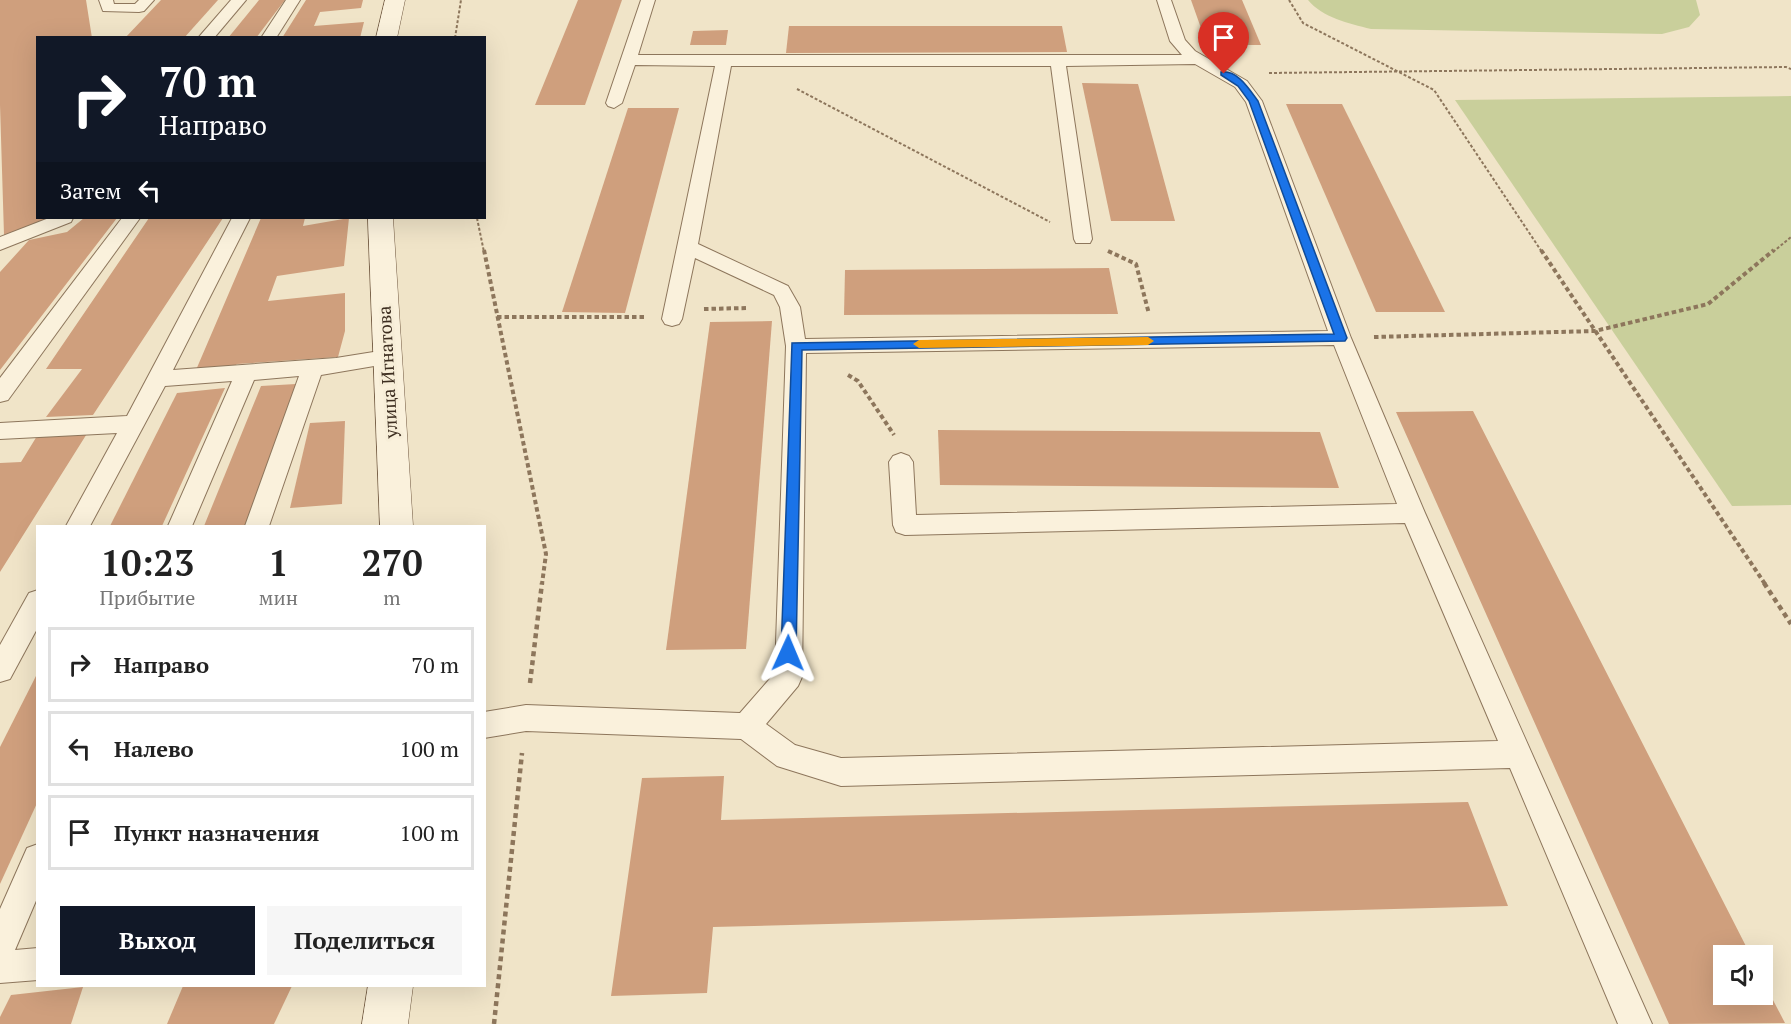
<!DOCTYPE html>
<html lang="ru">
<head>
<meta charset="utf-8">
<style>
	:root { --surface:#fff; --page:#f6f6f6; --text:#222; --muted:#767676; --line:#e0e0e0; --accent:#111827 }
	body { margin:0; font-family:"PT Serif",serif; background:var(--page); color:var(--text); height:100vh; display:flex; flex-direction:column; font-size:22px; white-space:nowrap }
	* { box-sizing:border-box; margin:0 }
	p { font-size:20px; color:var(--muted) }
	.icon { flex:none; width:33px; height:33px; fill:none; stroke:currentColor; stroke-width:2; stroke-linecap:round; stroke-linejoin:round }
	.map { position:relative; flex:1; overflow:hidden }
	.details { position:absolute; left:36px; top:525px; width:450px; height:462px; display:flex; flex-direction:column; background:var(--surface); border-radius:0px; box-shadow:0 6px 24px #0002 }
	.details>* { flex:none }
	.hud { position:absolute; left:36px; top:36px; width:450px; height:183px; border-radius:0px; box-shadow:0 6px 24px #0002; background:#111827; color:#fff; overflow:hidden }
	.controls { position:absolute; left:1713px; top:945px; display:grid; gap:12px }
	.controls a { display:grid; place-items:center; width:60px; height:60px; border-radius:0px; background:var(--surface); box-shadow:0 6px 24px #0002; font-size:30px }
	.pin { position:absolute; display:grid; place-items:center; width:51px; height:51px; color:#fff; margin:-62px -26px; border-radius:50% 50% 50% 0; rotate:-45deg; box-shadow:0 0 6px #0007 }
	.pin .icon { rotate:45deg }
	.me { position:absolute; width:66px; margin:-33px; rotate:1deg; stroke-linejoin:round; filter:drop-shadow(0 0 4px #0008) }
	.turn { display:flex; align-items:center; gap:21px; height:126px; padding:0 24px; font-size:27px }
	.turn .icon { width:78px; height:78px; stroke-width:2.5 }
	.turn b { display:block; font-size:42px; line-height:51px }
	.then { display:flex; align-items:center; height:57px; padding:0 24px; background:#0003; gap:12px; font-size:22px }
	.eta { display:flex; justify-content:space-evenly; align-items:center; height:102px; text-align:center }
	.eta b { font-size:36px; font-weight:700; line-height:42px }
	.action { display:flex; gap:12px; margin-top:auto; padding:12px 24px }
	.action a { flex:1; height:69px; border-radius:0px; background:var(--accent); color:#fff; font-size:24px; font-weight:700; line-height:69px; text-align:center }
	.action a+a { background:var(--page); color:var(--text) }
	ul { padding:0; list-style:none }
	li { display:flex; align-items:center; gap:18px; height:75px; margin:0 12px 9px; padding:0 12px; border:3px solid var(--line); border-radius:0px }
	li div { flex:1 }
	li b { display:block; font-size:22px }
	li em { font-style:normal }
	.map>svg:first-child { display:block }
	.green { fill:#c9cf9b }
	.building { fill:#cf9f7d }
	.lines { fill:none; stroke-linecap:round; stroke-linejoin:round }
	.lane-casing { stroke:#8d765c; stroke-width:2 }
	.secondary-casing { stroke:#6f573f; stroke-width:1 }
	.path-far2 { stroke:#8d765c; stroke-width:2; stroke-dasharray:3 2; stroke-linecap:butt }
	.path-far1 { stroke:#8d765c; stroke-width:4; stroke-dasharray:4.5 3; stroke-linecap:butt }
	.path { stroke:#8d765c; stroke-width:4.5; stroke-dasharray:5 4; stroke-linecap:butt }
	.lane { fill:#faf1dc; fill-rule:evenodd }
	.secondary { fill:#faf1dc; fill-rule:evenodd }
	.route { fill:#1a73e8; stroke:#114b97; stroke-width:1.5 }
	.slow { fill:#f59e0b }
	.labels { text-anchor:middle; stroke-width:6; stroke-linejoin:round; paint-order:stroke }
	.street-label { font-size:18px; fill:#3d2e20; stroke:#f7eed8 }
</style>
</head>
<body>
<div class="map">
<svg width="1791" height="1024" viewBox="0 0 1791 1024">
	<rect width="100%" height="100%" fill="#f0e4c8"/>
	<g class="green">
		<path d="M1308,0H1696L1700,15L1689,27L1662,34L1371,29C1348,23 1323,18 1308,0Z"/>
		<path d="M1791,96V505L1732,506L1455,100Z"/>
	</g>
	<g class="building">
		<path d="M0,0H86L92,38H38V218H48L37,224L4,235L0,105Z"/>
		<path d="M161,0H218L184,38H125Z"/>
		<path d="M259,0H285L256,38H228Z"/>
		<path d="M306,0H363L361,8L320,12L314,26L364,22L360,38H282Z"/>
		<path d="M578,0H622L585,105H535Z"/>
		<path d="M1191,0H1242L1261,45H1207Z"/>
		<path d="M789,26H1062L1067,52L786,53Z"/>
		<path d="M728,30L726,45H690L693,31Z"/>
		<path d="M1082,83L1138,84L1175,221H1111Z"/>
		<path d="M1286,104H1342L1445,312H1376Z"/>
		<path d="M628,108H679L625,313L562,312Z"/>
		<path d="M84,218H117L0,370V272L29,240L67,232Z"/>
		<path d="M149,218H223L93,415L46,417L82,369H46Z"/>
		<path d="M261,218H305L303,226L349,218L344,266L277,276L268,301L345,293V331L338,357L237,364L232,368L196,370Z"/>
		<path d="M1109,268L1118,314L844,315L845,270Z"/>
		<path d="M772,321L746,649L666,650L710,322Z"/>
		<path d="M296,384L247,526H204L261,386Z"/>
		<path d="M225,388L162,526H110L177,393Z"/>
		<path d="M1473,411L1751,956H1724V994H1762V979L1785,1023L1669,1024L1396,412Z"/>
		<path d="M345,421L342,504L290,508L310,423Z"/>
		<path d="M938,430L1320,432L1339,488L940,485Z"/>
		<path d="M88,432L0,572V463L21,462L37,436Z"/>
		<path d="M38,672V801L0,884V747Z"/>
		<path d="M724,776L721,820L1468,802L1508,906L713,927L707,993L611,996L642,778Z"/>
		<path d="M183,986H292L274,1024H167Z"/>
		<path d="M83,987L71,1024H0V1017L11,995Z"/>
	</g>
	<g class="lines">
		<g class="lane-casing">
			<g id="lane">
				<path d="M99,0H113L114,4H135L139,0H154L144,11L139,12L103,11Z"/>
				<path d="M231,0H246L214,38H198Z"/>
				<path d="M286,0H300L276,38H261Z"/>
				<path d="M641,0H655L638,55H1182L1170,41L1157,0H1171L1185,40L1195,51L1247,81L1262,101L1351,338L1425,513L1652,1024H1618L1510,768L841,786L777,766L741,739L526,731L484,738V712L526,705L740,713L775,673L786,346L780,307L774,295L695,258L682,319L679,324L672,326L665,324L662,319L715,66L635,65L622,103L614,108L608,106L606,103ZM1195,64L1235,87L1246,102L1328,331L805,339L800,307L788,286L698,244L731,66H1051L1074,239L1076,243H1090L1092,239L1066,66ZM1334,345L1397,504L916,515L913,462L909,456L901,453L893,456L889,462L893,525L896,532L905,535L1405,523L1498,741L841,758L795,745L766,724L798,686L802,677L806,353Z"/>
				<path d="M49,218H73L71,222L0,250V237Z"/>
				<path d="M122,218H140L8,400L0,402V378Z"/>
				<path d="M232,218H250L173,370L336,358L386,350L393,352L397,357L393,362L386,364L321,375L269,526H245L299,376L254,380L192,526H168L232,381L165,386L90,526H66L117,433L0,439V423L127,416Z"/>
				<path d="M38,590V627L10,679L0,682V645L29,593Z"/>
				<path d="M38,844V896L15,950L38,948V980L0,983V909L27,848Z"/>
			</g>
		</g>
		<g class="secondary-casing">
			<g id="secondary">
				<path d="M385,0H405L397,38H376Z"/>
				<path d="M368,218H393L413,526H380Z"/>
				<path d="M368,986H413L408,1024H362Z"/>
			</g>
		</g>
		<g class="path-far2">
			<path d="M1289,0L1303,23L1434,90L1542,252"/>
			<path d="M455,38L461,0"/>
			<path d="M1269,73L1786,67L1791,69"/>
			<path d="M797,89L1050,222"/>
			<path d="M477,218L484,252"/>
			<path d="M1773,252L1791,237"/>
		</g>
		<g class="path-far1">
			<path d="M484,250L546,554L542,584"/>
			<path d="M1541,250L1765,584"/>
			<path d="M1108,251L1136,264L1149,314"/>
			<path d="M704,309L747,308"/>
			<path d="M497,317H644"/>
			<path d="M1374,337L1595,331L1708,304L1774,250"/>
			<path d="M848,375L858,381L894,435"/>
		</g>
		<g class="path">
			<path d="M1764,583L1791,624"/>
			<path d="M530,683L542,583"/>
			<path d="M494,1024L522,753"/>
		</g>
		<use href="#lane" class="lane"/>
		<use href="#secondary" class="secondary"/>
	</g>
	<path class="route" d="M1221,72C1238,70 1249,89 1258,101L1347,338L1345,341L802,350L796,653L794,658L788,660L783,658L781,653L792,343L1334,334L1249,101L1238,86L1221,75Z"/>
	<path class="slow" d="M1148,337L1154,341L1148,345L919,348L913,344L919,340Z"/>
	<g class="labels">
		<g class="street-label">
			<text transform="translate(388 372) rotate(-93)" y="6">улица Игнатова</text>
		</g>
	</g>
</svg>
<div class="controls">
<a><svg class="icon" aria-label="sound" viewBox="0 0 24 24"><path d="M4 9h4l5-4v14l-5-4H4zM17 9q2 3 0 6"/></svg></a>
</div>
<div class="pin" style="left:1224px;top:74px;background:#d93025"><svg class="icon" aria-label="arrive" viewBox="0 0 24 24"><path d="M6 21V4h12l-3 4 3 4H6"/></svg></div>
<svg class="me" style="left:788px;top:653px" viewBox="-20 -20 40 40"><path d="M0-17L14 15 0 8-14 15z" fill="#1a73e8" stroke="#fff" stroke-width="4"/></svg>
<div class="hud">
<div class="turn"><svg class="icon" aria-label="right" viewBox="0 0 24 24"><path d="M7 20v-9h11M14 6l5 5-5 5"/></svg><div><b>70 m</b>Направо</div></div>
<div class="then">Затем<svg class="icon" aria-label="left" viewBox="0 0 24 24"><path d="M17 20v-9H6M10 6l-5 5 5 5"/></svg></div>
</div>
<section class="details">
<div class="eta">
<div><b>10:23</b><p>Прибытие</p></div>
<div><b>1</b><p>мин</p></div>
<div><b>270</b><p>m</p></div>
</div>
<ul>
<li><svg class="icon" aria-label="right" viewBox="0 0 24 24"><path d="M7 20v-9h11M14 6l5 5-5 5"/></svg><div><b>Направо</b></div><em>70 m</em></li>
<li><svg class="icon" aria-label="left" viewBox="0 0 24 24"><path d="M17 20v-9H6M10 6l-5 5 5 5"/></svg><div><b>Налево</b></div><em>100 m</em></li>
<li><svg class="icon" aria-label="arrive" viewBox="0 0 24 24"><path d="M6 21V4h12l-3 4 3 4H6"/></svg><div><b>Пункт назначения</b></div><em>100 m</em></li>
</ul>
<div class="action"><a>Выход</a><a>Поделиться</a></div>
</section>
</div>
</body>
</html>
